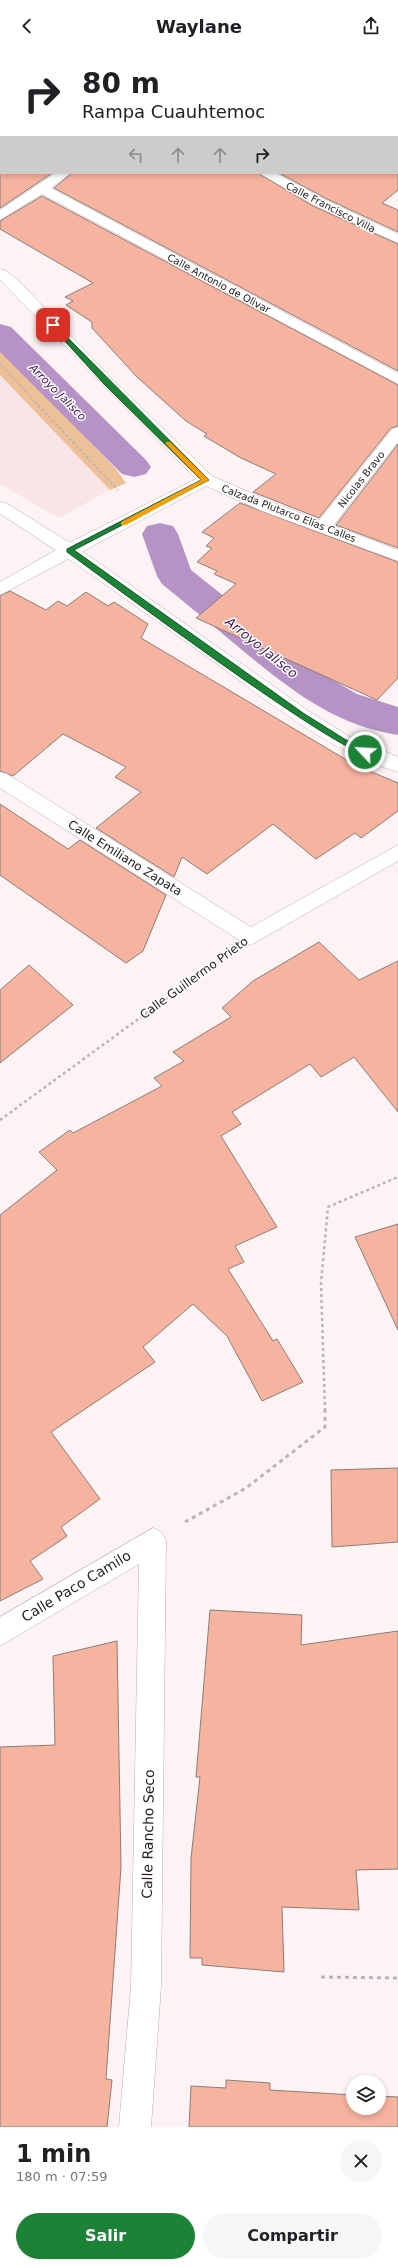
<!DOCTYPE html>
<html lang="es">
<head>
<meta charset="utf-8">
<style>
	:root { --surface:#fff; --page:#f6f6f6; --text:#202124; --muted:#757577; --accent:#1c8236 }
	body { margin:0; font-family:"DejaVu Sans",sans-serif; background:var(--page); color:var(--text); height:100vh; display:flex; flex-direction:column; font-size:15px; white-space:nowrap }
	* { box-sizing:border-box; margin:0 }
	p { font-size:13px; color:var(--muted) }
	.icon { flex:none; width:22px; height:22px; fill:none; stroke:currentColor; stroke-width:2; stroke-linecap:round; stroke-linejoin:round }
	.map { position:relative; height:2075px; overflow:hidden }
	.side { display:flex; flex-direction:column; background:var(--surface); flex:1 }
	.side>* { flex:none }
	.banner { position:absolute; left:0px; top:0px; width:398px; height:122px; box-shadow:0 2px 6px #0003; background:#fff; color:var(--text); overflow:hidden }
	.fabs { position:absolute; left:346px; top:2023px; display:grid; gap:8px }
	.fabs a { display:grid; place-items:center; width:40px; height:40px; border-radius:50%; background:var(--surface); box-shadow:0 2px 6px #0003; font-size:20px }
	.pin { position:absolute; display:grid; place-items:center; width:34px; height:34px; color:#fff; margin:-17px; border-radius:8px; box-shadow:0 2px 6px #0006 }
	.me { position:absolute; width:44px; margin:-22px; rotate:295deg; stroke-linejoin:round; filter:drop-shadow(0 0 3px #0008) }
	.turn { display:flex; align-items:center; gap:14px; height:84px; padding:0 16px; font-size:18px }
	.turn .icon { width:52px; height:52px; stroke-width:2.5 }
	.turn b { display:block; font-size:28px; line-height:34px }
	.lanes { display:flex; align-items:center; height:38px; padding:0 16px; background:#0003; justify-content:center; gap:20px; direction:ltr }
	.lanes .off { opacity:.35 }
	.round { display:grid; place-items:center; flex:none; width:42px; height:42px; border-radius:21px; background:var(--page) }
	.overview { display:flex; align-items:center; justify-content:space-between; height:68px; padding:0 16px }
	h1 { font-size:24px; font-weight:700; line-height:30px }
	.action { display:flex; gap:8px; margin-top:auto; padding:8px 16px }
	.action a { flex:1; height:46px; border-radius:24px; background:var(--accent); color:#fff; font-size:16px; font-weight:700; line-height:46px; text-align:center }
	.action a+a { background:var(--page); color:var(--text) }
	header { display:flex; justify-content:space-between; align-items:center; height:52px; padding:0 16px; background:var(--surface); font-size:18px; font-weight:700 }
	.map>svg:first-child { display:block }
	.built { fill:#f9e4e7 }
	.green { fill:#edc097 }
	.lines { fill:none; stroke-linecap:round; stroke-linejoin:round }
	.canal { fill:#b693c7; fill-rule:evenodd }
	.building { fill:#f6b39f; stroke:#8c7d79 }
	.street-casing { stroke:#bdadae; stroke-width:1 }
	.secondary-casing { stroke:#bdadae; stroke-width:1 }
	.path-far3 { stroke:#bcb3b4; stroke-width:1.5; stroke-dasharray:2 2; stroke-linecap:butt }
	.path-far2 { stroke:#bcb3b4; stroke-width:2; stroke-dasharray:2.5 2.5; stroke-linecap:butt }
	.path-far1 { stroke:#bcb3b4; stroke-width:2.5; stroke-dasharray:3 3; stroke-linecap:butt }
	.path { stroke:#bcb3b4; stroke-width:3; stroke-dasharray:4 4; stroke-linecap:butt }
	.street { fill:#fff; fill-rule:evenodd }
	.secondary { fill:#fff; fill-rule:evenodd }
	.route { fill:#1c8236; stroke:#125423 }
	.slow { fill:#f59e0b }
	.labels { text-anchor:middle; stroke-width:3; stroke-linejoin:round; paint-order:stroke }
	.far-street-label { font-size:10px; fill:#262021; stroke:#fff }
	.far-water-label { font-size:11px; font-style:italic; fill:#421655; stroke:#fff }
	.street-label { font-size:12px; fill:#262021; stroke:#fff }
	.water-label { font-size:13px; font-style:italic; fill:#421655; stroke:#fff }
	.near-street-label { font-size:14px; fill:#262021; stroke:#fff }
</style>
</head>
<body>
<header><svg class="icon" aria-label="back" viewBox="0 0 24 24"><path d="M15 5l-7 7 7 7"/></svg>Waylane<svg class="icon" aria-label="share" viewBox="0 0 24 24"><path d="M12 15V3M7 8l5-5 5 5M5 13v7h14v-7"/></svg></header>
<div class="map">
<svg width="398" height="2075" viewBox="0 0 398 2075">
	<rect width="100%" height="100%" fill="#fef3f4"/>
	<path class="built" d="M0,323L110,438L59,466L0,432Z"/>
	<path class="green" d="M0,296L116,417L126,431L110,438L0,323Z"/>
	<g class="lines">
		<g class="canal">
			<path d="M0,272L11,275L146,408L151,415L146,422L134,425L122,422L0,300Z"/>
			<path d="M160,471L173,474L178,482L191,518L319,620L357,642L398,655V683C334,673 291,638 242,598C216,576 189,554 162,532L157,524L142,482L147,474Z"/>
		</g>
	</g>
	<g class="building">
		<path d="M0,80L1,121H52L0,156Z"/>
		<path d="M72,121H258L313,154L398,192V319L54,136Z"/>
		<path d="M279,121H398V138L382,151L398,158V180L325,146Z"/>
		<path d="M42,144L398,333V374L391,376L319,466L253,440L276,422L241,406L204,384L207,382L186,369L137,325L92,276V270L66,253L73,249L65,245L93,231L0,177V169Z"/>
		<path d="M398,392V496L336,473Z"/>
		<path d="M240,451L398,510V626L377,648L196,566L236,532L214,522L217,519L197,510L212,496L206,494L214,486L202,480Z"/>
		<path d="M10,539L46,558L58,549L67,554L86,540L108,554L114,550L148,572L141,586L355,713L398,731V759L361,786L355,781L316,807L273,772L207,822L182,805L174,825L96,776L141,740L115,725L126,715L63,682L13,724L0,719V544Z"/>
		<path d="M0,752L68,797L80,788L166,843L143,899L126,911L0,823Z"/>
		<path d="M319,890L359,928L398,909V1060L354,1005L321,1025L310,1012L232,1060L241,1072L221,1084L277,1175L235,1194L244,1210L228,1217L273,1289L277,1287L303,1330L262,1349L227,1284L193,1252L143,1295L155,1310L51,1380L100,1447L61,1475L67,1484L30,1509L43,1527L0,1549V1163L57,1118L39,1100L70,1078L73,1081L162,1034L154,1026L184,1009L173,1000L231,965L222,956L253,929Z"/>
		<path d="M29,913L73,953L0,1011V938Z"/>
		<path d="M398,1172V1278L355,1185Z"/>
		<path d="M398,1416V1490L332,1495L331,1418Z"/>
		<path d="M210,1558L302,1563L301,1593L398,1579V1817L356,1818L359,1858L282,1855L284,1920L202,1913V1906H190L191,1806L200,1725H196Z"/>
		<path d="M117,1589L121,1815L106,2027L112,2028L107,2075H0V1695L55,1693L53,1604Z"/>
		<path d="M226,2028L270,2031V2038L353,2043V2056H379V2044L398,2045V2075H189L191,2034L226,2036Z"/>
	</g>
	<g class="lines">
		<g class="street-casing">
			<g id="street">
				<path d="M0,0H12L13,1H1V3Z"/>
				<path d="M320,0H333L334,1H321Z"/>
				<rect x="397" y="34" width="1" height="8"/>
				<path d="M55,121H71L51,136L398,321V332L42,142L0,168V158Z"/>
				<path d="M259,121H276L324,147L398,182V191L314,153Z"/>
				<path d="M398,375V390L329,479H317L315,475L317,471L392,377Z"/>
				<path d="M0,450L6,451L75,494L307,658L350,685L398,705V720C330,700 273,653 217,612C145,561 75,509 0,462Z"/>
				<path d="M0,720L7,722L251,875L398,793V809L251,893L244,891L0,736Z"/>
				<path d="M153,1476L162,1480L166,1489L161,1934L151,2075H119L131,1934L139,1512L0,1594V1565Z"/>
			</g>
		</g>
		<g class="secondary-casing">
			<path id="secondary" d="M0,217L5,218L20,230L112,327L212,424L274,451L398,498V509L262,459L206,434L0,543V530L63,494L196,427L0,228Z"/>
		</g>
		<g class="path-far3">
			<path d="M260,1L262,0"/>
			<path d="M0,312L36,351"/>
		</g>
		<path class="path-far2" d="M35,350L118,438"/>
		<g class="path-far1">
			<path d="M0,1068L222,906"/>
			<path d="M325,1359L321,1231L328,1155L398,1125"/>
		</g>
		<g class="path">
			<path d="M185,1470L246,1436L325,1375V1358"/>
			<path d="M321,1925L398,1926"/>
		</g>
		<use href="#street" class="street"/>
		<use href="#secondary" class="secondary"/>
	</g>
	<path class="route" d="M53,271L209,428L74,498L303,661L346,688L368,698V702C345,707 102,525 67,500V497L201,428L104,332L51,274Z"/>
	<path class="slow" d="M166,390H170L209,428L126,473H121V470L201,428L166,392Z"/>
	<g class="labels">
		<g class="far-street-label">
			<text transform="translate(331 155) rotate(27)" y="4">Calle Francisco Villa</text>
			<text transform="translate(219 231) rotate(28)" y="4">Calle Antonio de Olivar</text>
			<text transform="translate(361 427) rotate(-52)" y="4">Nicolas Bravo</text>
			<text transform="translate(289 461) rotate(21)" y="4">Calzada Plutarco Elías Calles</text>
		</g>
		<g class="far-water-label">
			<text transform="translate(58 340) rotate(45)" y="4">Arroyo Jalisco</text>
		</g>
		<g class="street-label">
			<text transform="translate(125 806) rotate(32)" y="4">Calle Emiliano Zapata</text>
			<text transform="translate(194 926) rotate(-36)" y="4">Calle Guillermo Prieto</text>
		</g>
		<g class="water-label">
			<text transform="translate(262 595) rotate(39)" y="5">Arroyo Jalisco</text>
		</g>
		<g class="near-street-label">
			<text transform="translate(76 1534) rotate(-31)" y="5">Calle Paco Camilo</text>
			<text transform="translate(148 1782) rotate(-89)" y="5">Calle Rancho Seco</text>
		</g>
	</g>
</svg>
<div class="fabs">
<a><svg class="icon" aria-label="layers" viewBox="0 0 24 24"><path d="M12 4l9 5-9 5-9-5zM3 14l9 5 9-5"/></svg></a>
</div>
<div class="pin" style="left:53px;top:273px;background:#d93025"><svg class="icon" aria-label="arrive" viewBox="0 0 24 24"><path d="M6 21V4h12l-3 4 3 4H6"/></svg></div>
<svg class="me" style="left:365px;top:700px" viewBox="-20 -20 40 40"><circle r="17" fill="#1c8236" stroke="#fff" stroke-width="3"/><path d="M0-11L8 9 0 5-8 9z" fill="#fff"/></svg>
<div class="banner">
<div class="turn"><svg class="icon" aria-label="right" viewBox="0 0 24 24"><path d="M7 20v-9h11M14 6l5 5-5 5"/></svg><div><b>80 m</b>Rampa Cuauhtemoc</div></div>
<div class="lanes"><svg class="icon off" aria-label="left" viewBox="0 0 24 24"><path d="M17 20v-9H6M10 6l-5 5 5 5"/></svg><svg class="icon off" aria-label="ahead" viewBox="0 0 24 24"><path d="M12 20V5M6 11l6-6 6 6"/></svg><svg class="icon off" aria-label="ahead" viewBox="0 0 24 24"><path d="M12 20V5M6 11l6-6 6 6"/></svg><svg class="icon" aria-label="right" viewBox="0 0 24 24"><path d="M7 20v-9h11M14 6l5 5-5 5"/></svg></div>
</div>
</div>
<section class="side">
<div class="overview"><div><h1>1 min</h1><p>180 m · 07:59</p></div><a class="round"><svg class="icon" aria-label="close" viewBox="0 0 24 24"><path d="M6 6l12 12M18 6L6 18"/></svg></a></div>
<div class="action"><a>Salir</a><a>Compartir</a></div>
</section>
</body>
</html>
